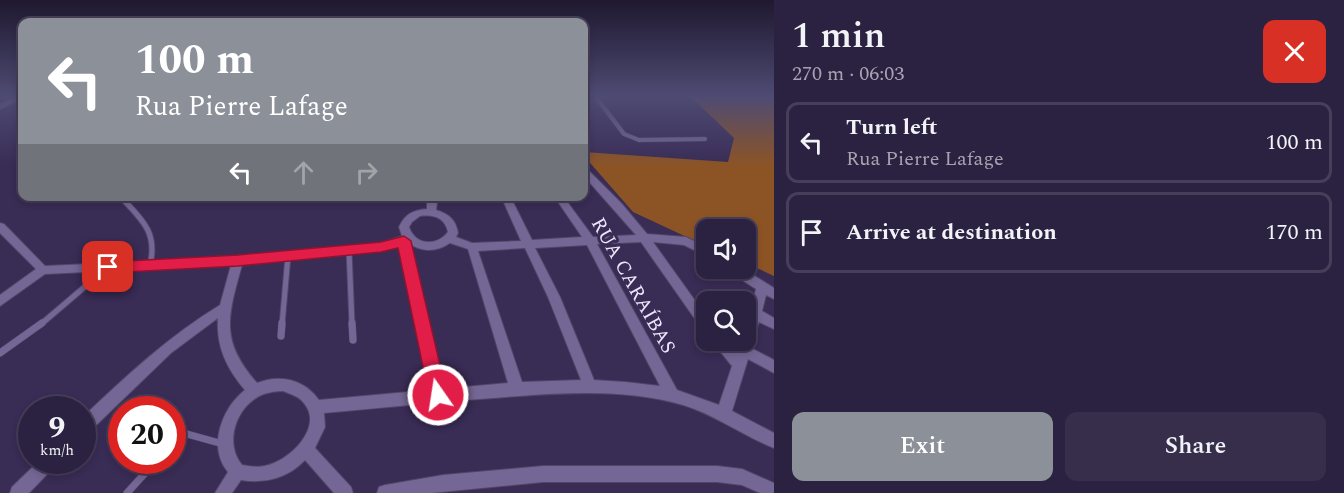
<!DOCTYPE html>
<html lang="en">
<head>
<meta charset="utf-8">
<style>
	:root { --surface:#2b2140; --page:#372e4b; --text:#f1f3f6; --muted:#a6a3b1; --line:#473e59; --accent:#8c9099 }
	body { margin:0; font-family:Spectral,serif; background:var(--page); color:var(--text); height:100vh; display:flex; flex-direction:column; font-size:22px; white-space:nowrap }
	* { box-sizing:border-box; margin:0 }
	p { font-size:20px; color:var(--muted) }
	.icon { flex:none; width:33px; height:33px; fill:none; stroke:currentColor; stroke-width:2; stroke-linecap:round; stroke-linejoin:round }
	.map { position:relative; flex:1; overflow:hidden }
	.details { display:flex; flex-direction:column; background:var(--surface); width:570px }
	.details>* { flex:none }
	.hud { position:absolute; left:18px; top:18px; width:570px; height:183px; border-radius:12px; box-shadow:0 3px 9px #0003,0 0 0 2px var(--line); background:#8c9099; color:#fff; overflow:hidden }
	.tools { position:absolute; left:696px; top:219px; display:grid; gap:12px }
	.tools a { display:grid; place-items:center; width:60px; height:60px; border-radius:12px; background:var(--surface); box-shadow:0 3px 9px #0003,0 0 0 2px var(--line); font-size:30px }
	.speed { position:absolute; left:18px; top:396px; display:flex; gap:12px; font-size:30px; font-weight:700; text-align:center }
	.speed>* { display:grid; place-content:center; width:78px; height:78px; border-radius:50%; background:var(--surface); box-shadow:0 3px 9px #0003,0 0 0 2px var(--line); line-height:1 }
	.speed small { font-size:15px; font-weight:400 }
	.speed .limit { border:9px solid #d22; background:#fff; color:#111 }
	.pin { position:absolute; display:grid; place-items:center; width:51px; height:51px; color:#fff; margin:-26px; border-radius:12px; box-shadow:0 3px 9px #0006 }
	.me { position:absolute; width:66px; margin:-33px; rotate:347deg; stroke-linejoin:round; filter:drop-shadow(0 0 4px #0008) }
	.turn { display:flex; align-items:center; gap:21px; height:126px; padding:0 18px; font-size:27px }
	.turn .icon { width:78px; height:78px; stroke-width:2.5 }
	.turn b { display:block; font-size:42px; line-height:51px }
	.lanes { display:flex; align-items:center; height:57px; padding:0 18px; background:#0003; justify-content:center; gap:30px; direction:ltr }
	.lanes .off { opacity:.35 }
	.round { display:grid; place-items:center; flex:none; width:63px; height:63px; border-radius:12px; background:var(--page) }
	.head { display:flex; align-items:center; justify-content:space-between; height:102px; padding:0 18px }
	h1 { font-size:36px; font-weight:600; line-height:45px }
	.cta { display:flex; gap:12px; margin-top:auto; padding:12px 18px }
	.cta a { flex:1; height:69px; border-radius:12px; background:var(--accent); color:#fff; font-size:24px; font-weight:600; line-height:69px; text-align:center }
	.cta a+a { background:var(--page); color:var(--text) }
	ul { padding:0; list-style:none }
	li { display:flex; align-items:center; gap:18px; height:81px; margin:0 12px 9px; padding:0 6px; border:3px solid var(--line); border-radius:12px }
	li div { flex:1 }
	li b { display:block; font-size:22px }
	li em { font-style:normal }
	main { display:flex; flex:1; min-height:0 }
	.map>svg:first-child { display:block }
	.forest { fill:#8c5425 }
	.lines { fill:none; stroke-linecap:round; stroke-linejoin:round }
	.service-far2-casing { stroke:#524668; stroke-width:5 }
	.service-far1-casing { stroke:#524668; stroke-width:7 }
	.service-casing { stroke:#524668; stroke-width:8 }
	.minor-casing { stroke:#524668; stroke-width:2 }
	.service-far2 { stroke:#756795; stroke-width:4 }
	.service-far1 { stroke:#756795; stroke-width:5 }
	.service { stroke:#756795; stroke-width:7 }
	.minor { fill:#756795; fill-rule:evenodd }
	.route { fill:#e11d48; stroke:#92132f; stroke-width:1.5 }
	.labels { text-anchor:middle; stroke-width:6; stroke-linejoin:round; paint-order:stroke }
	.street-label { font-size:20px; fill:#ece7fc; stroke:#392c55 }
</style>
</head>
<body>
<main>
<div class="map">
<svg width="774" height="493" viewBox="0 0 774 493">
	<rect width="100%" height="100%" fill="#392c55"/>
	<path class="forest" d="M691,97H774V276L746,263V230H706V246L633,212L584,156V152L728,162L734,138Z"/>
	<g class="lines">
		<g class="service-far2-casing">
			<path id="service-far2" d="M596,97L624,134L639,140L705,139"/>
		</g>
		<g class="service-far1-casing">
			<g id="service-far1">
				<path d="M120,196C141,219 158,231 150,265"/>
				<path d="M404,241L423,325"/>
				<path d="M349,250L352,325"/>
				<path d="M40,325L108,267"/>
				<path d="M282,325L288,256"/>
			</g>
		</g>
		<g class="service-casing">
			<g id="service">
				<path d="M352,323L353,340"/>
				<path d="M422,323L438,394"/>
				<path d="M281,336L282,323"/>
				<path d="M0,353L42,323"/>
				<path d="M172,443L187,434L223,444"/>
				<path d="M127,493L157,460"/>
			</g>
		</g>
		<g class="minor-casing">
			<g id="minor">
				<path d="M14,97H22V99L0,109V104Z"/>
				<path d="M584,168L587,169L622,204L647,234L686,237L706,247V256L684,245L653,242L706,316V330L702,329L641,242L597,244L677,390L719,405L732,366L711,340H726L737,353L741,340H746V326L756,289L728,271L727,268H742L774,288V299L766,295L762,311L774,318V329L759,322L751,348L774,360V373L748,359L732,411L774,433V448C743,436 716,415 683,405C631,390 574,392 520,396C455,400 390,407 324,413L325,427L315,448L351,487L353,493H334L305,460C288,478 265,484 241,480L232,493H215L228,472C207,447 222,408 245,390C227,369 216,347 218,318L171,353L87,434L82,436V418C126,376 169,336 220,305L231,265L45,274L0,306V295L36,269L0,233V223L4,224L45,266L238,257L381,243L402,236L399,227C405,214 413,210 427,209V203L425,196H434L437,203L436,210C449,214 456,220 458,233L456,237L472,243L521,241L501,196H510L532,240L582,237L554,196H563L593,237L636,235L584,176ZM420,216C434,214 445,218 448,232C436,247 415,245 409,227L412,222ZM407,242C420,252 436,253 450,243L468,249L508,383L319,400C304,379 280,374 257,383C219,340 228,316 242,265L381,251ZM587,245L660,386L625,382L594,380L560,297L535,248ZM525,248L548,297L581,380L522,382L478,251ZM283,391C290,394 299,396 303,402C323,424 296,454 274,463C263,468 253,467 242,465C223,442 237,404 264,394C270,392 277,391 283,391Z"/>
				<path d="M40,460H58L56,465L29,493H10L12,487Z"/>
				<path d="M543,466H717L742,469L774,483V493H760L742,485L717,482H543L431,493H377L379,487L385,485L443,475Z"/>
			</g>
		</g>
		<use href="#service-far2" class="service-far2"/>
		<use href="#service-far1" class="service-far1"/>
		<use href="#service" class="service"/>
		<use href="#minor" class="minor"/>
	</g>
	<linearGradient id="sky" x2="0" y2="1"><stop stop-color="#1f182f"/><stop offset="0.58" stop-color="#4e4b73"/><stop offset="1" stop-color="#4e4b73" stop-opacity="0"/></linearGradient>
	<rect width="774" height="166" fill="url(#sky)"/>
	<path class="route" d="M404,236L411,241L447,395L445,402L438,404L432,402L429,395L398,248L381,252L238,266L108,273L103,271L101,267L103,263L108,262L238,255L381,242Z"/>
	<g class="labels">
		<g class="street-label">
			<text transform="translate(634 285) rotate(61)" y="7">RUA CARAÍBAS</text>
		</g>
	</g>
</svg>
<div class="tools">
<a><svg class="icon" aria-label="sound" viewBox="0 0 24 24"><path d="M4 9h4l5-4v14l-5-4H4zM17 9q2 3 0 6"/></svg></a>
<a><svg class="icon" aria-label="search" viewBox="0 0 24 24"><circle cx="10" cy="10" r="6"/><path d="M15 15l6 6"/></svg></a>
</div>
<div class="speed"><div>9<small>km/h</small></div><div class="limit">20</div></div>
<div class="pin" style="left:108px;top:267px;background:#d93025"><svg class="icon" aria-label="arrive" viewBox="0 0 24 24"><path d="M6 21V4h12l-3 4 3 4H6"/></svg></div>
<svg class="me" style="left:438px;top:395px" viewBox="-20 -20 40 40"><circle r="17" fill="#e11d48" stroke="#fff" stroke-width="3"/><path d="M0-11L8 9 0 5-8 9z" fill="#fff"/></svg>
<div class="hud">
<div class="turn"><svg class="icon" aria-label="left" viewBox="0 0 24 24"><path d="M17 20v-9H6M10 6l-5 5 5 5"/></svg><div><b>100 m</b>Rua Pierre Lafage</div></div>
<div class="lanes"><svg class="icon" aria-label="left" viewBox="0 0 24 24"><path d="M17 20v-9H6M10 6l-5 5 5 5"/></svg><svg class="icon off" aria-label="ahead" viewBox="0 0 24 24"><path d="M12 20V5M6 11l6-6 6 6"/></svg><svg class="icon off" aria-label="right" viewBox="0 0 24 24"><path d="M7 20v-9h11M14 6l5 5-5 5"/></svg></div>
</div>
</div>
<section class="details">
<div class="head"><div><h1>1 min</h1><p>270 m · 06:03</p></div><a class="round" style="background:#d93025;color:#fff"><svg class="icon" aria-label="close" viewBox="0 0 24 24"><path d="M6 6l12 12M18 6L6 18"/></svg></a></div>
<ul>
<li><svg class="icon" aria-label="left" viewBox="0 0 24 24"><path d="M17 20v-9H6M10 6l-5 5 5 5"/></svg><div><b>Turn left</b><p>Rua Pierre Lafage</p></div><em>100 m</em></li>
<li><svg class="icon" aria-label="arrive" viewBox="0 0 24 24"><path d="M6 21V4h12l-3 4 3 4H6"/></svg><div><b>Arrive at destination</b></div><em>170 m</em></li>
</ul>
<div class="cta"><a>Exit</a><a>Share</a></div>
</section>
</main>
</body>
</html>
